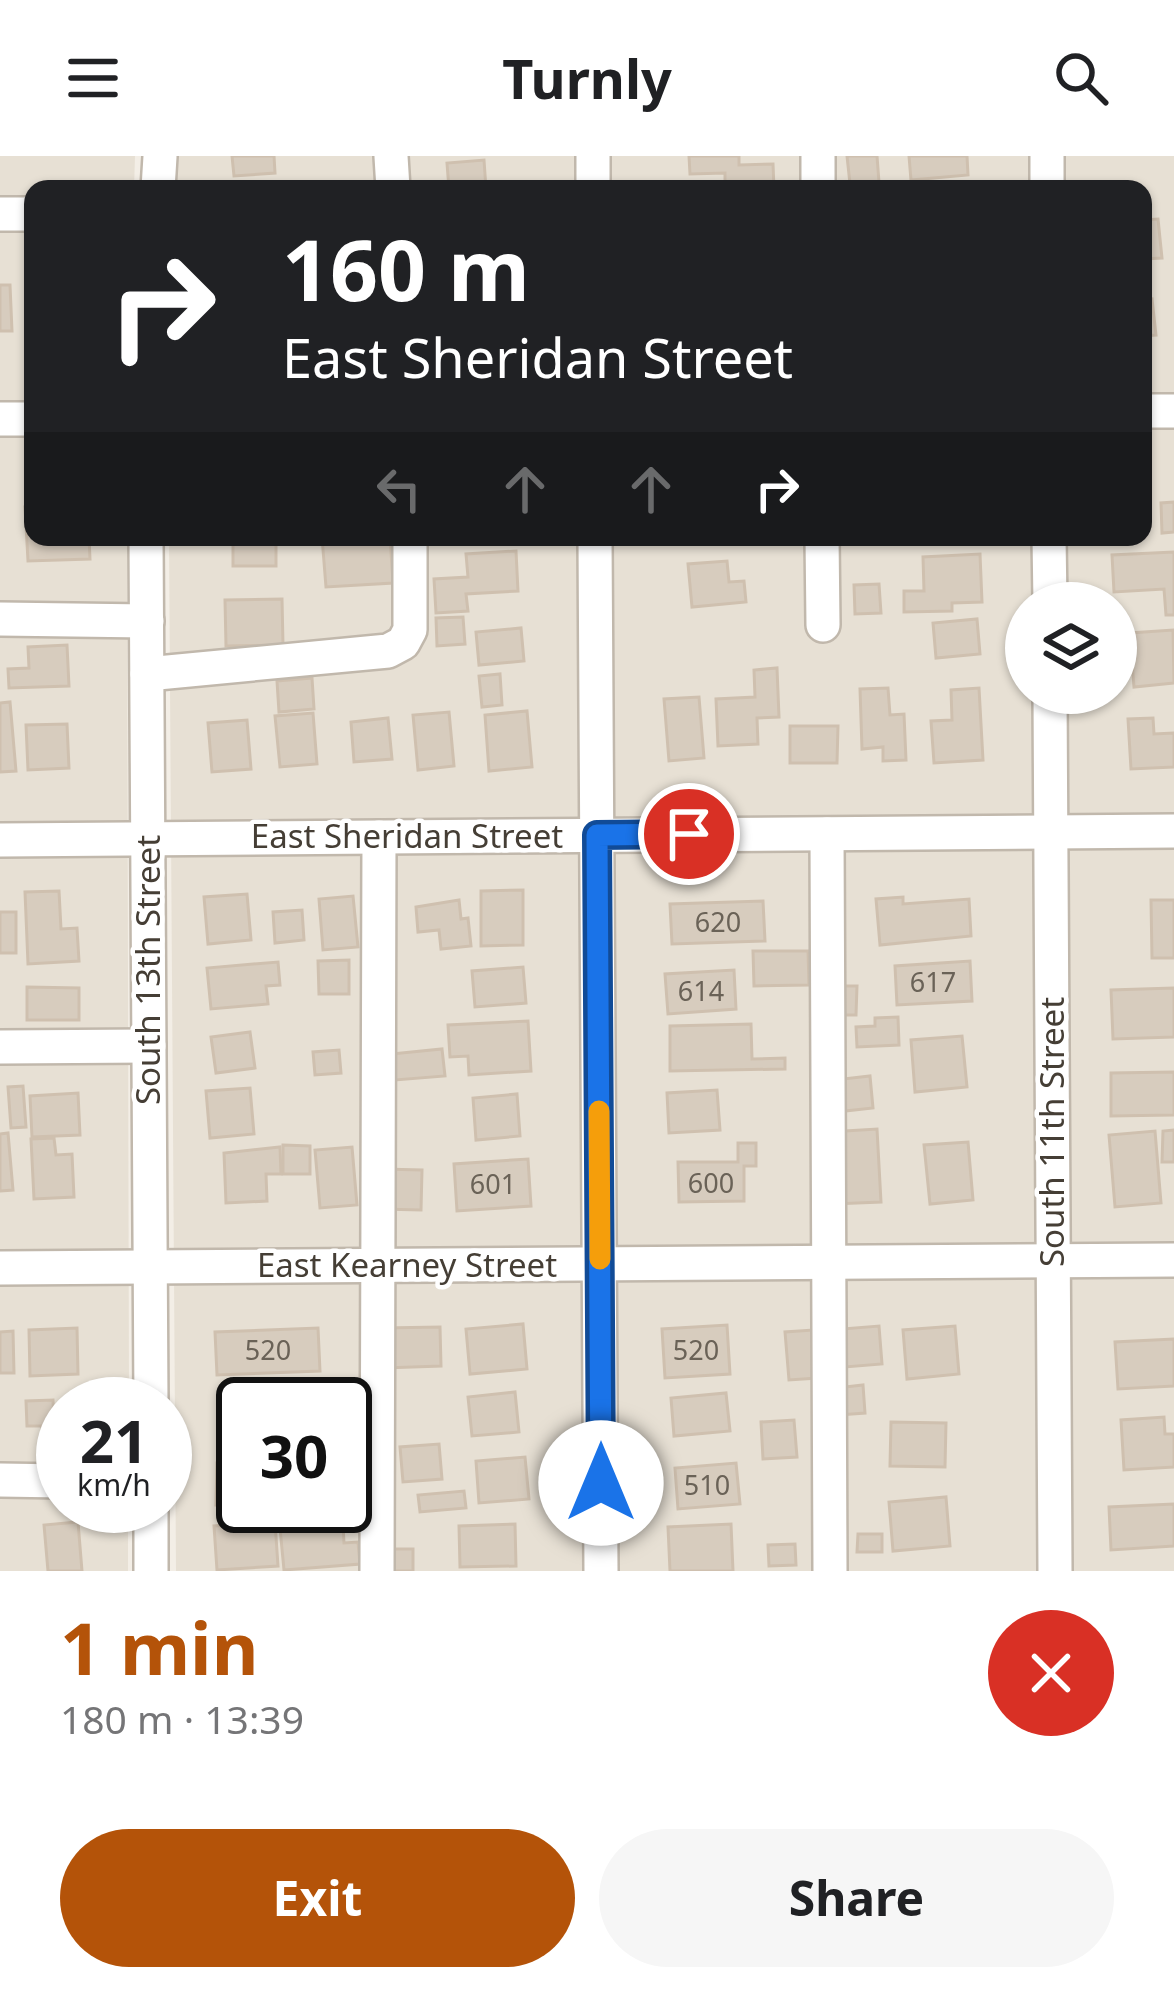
<!DOCTYPE html>
<html lang="en">
<head>
<meta charset="utf-8">
<style>
	:root { --surface:#fff; --page:#f6f6f6; --text:#202124; --muted:#757577; --accent:#b45309 }
	body { margin:0; font-family:"Noto Sans",sans-serif; background:var(--page); color:var(--text); height:100vh; display:flex; flex-direction:column; font-size:45px; white-space:nowrap }
	* { box-sizing:border-box; margin:0 }
	p { font-size:39px; color:var(--muted) }
	.icon { flex:none; width:66px; height:66px; fill:none; stroke:currentColor; stroke-width:2; stroke-linecap:round; stroke-linejoin:round }
	.map { position:relative; height:1415px; overflow:hidden }
	.side { display:flex; flex-direction:column; background:var(--surface); flex:1 }
	.side>* { flex:none }
	.top-card { position:absolute; left:24px; top:24px; width:1128px; height:366px; border-radius:24px; box-shadow:0 3px 9px #0004; background:#202124; color:#fff; overflow:hidden }
	.tools { position:absolute; left:1005px; top:426px; display:grid; gap:24px }
	.tools a { display:grid; place-items:center; width:132px; height:132px; border-radius:50%; background:var(--surface); box-shadow:0 3px 9px #0004; font-size:60px }
	.speed { position:absolute; left:36px; top:1221px; display:flex; gap:24px; font-size:60px; font-weight:700; text-align:center }
	.speed>* { display:grid; place-content:center; width:156px; height:156px; border-radius:50%; background:var(--surface); box-shadow:0 3px 9px #0004; line-height:1 }
	.speed small { font-size:30px; font-weight:400 }
	.speed .limit { border:6px solid #111; border-radius:18px; background:#fff; color:#111 }
	.pin { position:absolute; display:grid; place-items:center; width:102px; height:102px; color:#fff; margin:-51px; border:6px solid #fff; border-radius:50%; box-shadow:0 3px 12px #0007 }
	.me { position:absolute; width:132px; margin:-66px; rotate:0deg; stroke-linejoin:round; filter:drop-shadow(0 0 9px #0008) }
	.turn { display:flex; align-items:center; gap:42px; height:252px; padding:0 60px; font-size:54px }
	.turn .icon { width:156px; height:156px; stroke-width:2.5 }
	.turn b { display:block; font-size:84px; line-height:102px }
	.lanes { display:flex; align-items:center; height:114px; padding:0 60px; background:#0003; justify-content:center; gap:60px; direction:ltr }
	.lanes .off { opacity:.35 }
	.round { display:grid; place-items:center; flex:none; width:126px; height:126px; border-radius:63px; background:var(--page) }
	.summary { display:flex; align-items:center; justify-content:space-between; height:204px; padding:0 60px }
	h1 { font-size:72px; font-weight:700; line-height:90px; color:var(--accent) }
	.cta { display:flex; gap:24px; margin-top:auto; padding:24px 60px }
	.cta a { flex:1; height:138px; border-radius:72px; background:var(--accent); color:#fff; font-size:48px; font-weight:700; line-height:138px; text-align:center }
	.cta a+a { background:var(--page); color:var(--text) }
	header { display:flex; justify-content:space-between; align-items:center; height:156px; padding:0 60px; background:var(--surface); font-size:54px; font-weight:700 }
	.map>svg:first-child { display:block }
	.residential { fill:#e7e0d4; fill-rule:evenodd }
	.building { fill:#d7ccbe; stroke:#cfc0af; stroke-width:3 }
	.lines { fill:none; stroke-linecap:round; stroke-linejoin:round }
	.minor-casing { stroke:#c1b8ac; stroke-width:38 }
	.minor { stroke:#fff; stroke-width:33 }
	.route-casing { stroke:#114b97; stroke-width:30 }
	.route { stroke:#1a73e8; stroke-width:21 }
	.slow { stroke:#f59e0b; stroke-width:21 }
	.labels { text-anchor:middle; stroke-width:9; stroke-linejoin:round; paint-order:stroke }
	.number-label { font-size:27px; fill:#6a6257 }
	.street-label { font-size:33px; fill:#453e35; stroke:#fff }
</style>
</head>
<body>
<header><svg class="icon" aria-label="menu" viewBox="0 0 24 24"><path d="M4 6h16M4 12h16M4 18h16"/></svg>Turnly<svg class="icon" aria-label="search" viewBox="0 0 24 24"><circle cx="10" cy="10" r="6"/><path d="M15 15l6 6"/></svg></header>
<div class="map">
<svg width="1174" height="1415" viewBox="0 0 1174 1415">
	<rect width="100%" height="100%" fill="#f3eee6"/>
	<g class="residential">
		<path d="M0,0H135L134,33H33V381H127L129,1248H63V1350H128V1415H0Z"/>
		<path d="M167,0H1174V1415H176L169,381H1143V33H167ZM1026,447H1116V537H1026ZM243,1248H345V1350H243Z"/>
	</g>
	<g class="building">
		<path d="M232,0H274L275,17L234,20Z"/>
		<path d="M689,0H739V9L773,8L774,33H725V17L690,18Z"/>
		<path d="M847,0H877L879,26L850,28Z"/>
		<path d="M909,0H967L968,19L911,24Z"/>
		<path d="M484,4L486,33H449L447,7Z"/>
		<path d="M1158,63L1162,102L1143,103V64Z"/>
		<path d="M0,129H10L12,175H0Z"/>
		<path d="M1152,143L1156,179L1143,180V144Z"/>
		<path d="M1143,306L1150,368H1143Z"/>
		<path d="M1174,346V376L1162,377L1161,347Z"/>
		<path d="M25,351H33V381H89L90,403L28,405Z"/>
		<rect x="233" y="381" width="43" height="29"/>
		<path d="M322,381H390L393,427L326,431Z"/>
		<path d="M516,395L518,435L466,438L468,455L436,457L434,423L468,421L466,398Z"/>
		<path d="M1174,396V459H1166L1164,433L1114,436L1112,399Z"/>
		<path d="M980,398L982,446L952,447V455L904,456V435H924L923,401Z"/>
		<path d="M727,405L729,426L744,425L746,446L692,451L688,408Z"/>
		<path d="M879,428L881,457L855,458L854,429Z"/>
		<path d="M282,443L283,489L226,490L225,444Z"/>
		<path d="M463,461L465,488L437,490L436,462Z"/>
		<path d="M977,463L980,498L936,502L933,467Z"/>
		<path d="M521,472L524,505L479,509L476,476Z"/>
		<path d="M1173,474L1174,527L1134,531L1130,477Z"/>
		<path d="M67,489L69,530L9,532L8,513L29,512L28,491Z"/>
		<path d="M777,512L779,561L757,562L758,588L718,590L716,543L755,541L754,514Z"/>
		<path d="M500,518L502,549L482,551L479,520Z"/>
		<path d="M312,522L314,553L279,556L277,525Z"/>
		<path d="M888,532L890,559L904,558L906,604L883,605V591L862,593L860,533Z"/>
		<path d="M979,532L983,604L934,607L931,565L952,564L951,534Z"/>
		<path d="M699,541L704,602L669,605L664,543Z"/>
		<path d="M10,546L16,615L0,616V547Z"/>
		<path d="M527,555L532,611L489,615L485,559Z"/>
		<path d="M449,556L454,610L418,614L413,559Z"/>
		<path d="M313,557L317,608L280,611L275,560Z"/>
		<path d="M388,562L392,603L354,606L351,566Z"/>
		<path d="M1153,562L1154,578L1174,577V611L1131,613L1128,563Z"/>
		<path d="M247,564L251,613L212,616L208,567Z"/>
		<path d="M67,568L69,612L28,614L26,569Z"/>
		<path d="M790,570H838L837,607H790Z"/>
		<path d="M523,734V789L481,790V735Z"/>
		<path d="M59,735L61,773L77,772L79,805L28,808L25,736Z"/>
		<path d="M247,738L251,784L208,788L204,741Z"/>
		<path d="M353,740L358,791L323,794L319,743Z"/>
		<path d="M903,741V748L969,743L971,780L880,789L876,743Z"/>
		<path d="M459,744L461,763L468,762L471,790L441,793L439,774L418,776L416,751Z"/>
		<path d="M1151,744H1174V802H1152Z"/>
		<path d="M763,745L765,785L672,788L670,748Z"/>
		<path d="M302,754L304,784L275,787L273,756Z"/>
		<rect x="0" y="756" width="16" height="41"/>
		<path d="M753,795H808L809,829L754,830Z"/>
		<path d="M349,804V838H319L318,805Z"/>
		<path d="M970,805L972,845L897,849L895,810Z"/>
		<path d="M278,806L280,829L266,830L268,848L211,853L207,812Z"/>
		<path d="M523,811L526,847L475,851L472,815Z"/>
		<path d="M734,814L736,853L668,858L665,818Z"/>
		<path d="M832,830H857L856,859H831Z"/>
		<path d="M27,831L79,832V864H27Z"/>
		<path d="M1174,832V881L1113,883L1111,834Z"/>
		<path d="M898,861L899,889L857,891L856,871L875,870V862Z"/>
		<path d="M528,865L531,915L469,919L468,900L450,901L448,869Z"/>
		<path d="M751,868L752,903L785,902V913L670,915V870Z"/>
		<path d="M250,876L255,912L216,917L211,881Z"/>
		<path d="M962,880L967,931L915,936L911,884Z"/>
		<path d="M442,893L445,920L383,925L381,899Z"/>
		<path d="M339,894L341,917L315,919L313,896Z"/>
		<path d="M1174,916V959L1111,960V917Z"/>
		<path d="M870,920L873,952L845,955L843,923Z"/>
		<path d="M23,930L26,971L11,972L8,931Z"/>
		<path d="M250,932L254,978L210,982L206,935Z"/>
		<path d="M717,934L720,974L669,977L667,937Z"/>
		<path d="M78,937L80,979L32,981L30,940Z"/>
		<path d="M517,938L520,980L476,984L473,942Z"/>
		<path d="M877,973L881,1046L833,1048L829,976Z"/>
		<path d="M1174,974V1006H1162L1163,975Z"/>
		<path d="M1155,975L1161,1047L1115,1051L1109,979Z"/>
		<path d="M8,977L13,1034L0,1035V978Z"/>
		<path d="M54,982L56,999L72,998L74,1041L34,1043L31,983Z"/>
		<path d="M968,986L973,1044L930,1048L924,989Z"/>
		<path d="M738,987H756V1010H744V1045L679,1046L678,1006H738Z"/>
		<path d="M283,989L310,990V1018H283Z"/>
		<path d="M280,991L281,1018H266L267,1045L226,1047L224,997Z"/>
		<path d="M352,991L357,1049L320,1052L315,994Z"/>
		<path d="M528,1003L531,1050L457,1055L454,1008Z"/>
		<path d="M381,1013L422,1014L421,1054L380,1053Z"/>
		<path d="M523,1168L527,1213L470,1218L466,1173Z"/>
		<path d="M727,1169L730,1218L665,1222L662,1173Z"/>
		<path d="M879,1170L882,1208L833,1212L829,1174Z"/>
		<path d="M955,1170L959,1218L907,1223L903,1174Z"/>
		<path d="M440,1171L441,1210L384,1212L383,1172Z"/>
		<path d="M77,1172L78,1218L30,1220L29,1174Z"/>
		<path d="M318,1172L320,1215L217,1219L215,1176Z"/>
		<path d="M813,1174L817,1222L789,1224L785,1176Z"/>
		<path d="M13,1175L14,1217H0V1176Z"/>
		<path d="M1174,1183V1230L1118,1233L1115,1186Z"/>
		<path d="M863,1229L865,1257L839,1259L836,1232Z"/>
		<rect x="317" y="1230" width="21" height="18"/>
		<path d="M515,1236L519,1276L472,1280L468,1241Z"/>
		<path d="M726,1237L730,1275L674,1280L671,1242Z"/>
		<path d="M284,1238L285,1248H243V1278L223,1279L221,1240Z"/>
		<path d="M53,1244L54,1270H63V1317L43,1318L42,1270H27L26,1245Z"/>
		<path d="M1164,1261L1165,1278H1174V1311L1124,1314L1121,1264Z"/>
		<path d="M794,1264L797,1301L763,1303L761,1266Z"/>
		<path d="M891,1266L946,1267L945,1311L890,1310Z"/>
		<path d="M439,1288L442,1323L403,1326L400,1291Z"/>
		<path d="M345,1291H357L355,1353L254,1350H345Z"/>
		<path d="M525,1301L529,1343L479,1347L476,1305Z"/>
		<path d="M217,1307L243,1308V1350L216,1349Z"/>
		<path d="M736,1307L740,1348L678,1353L675,1312Z"/>
		<path d="M464,1335L466,1352L420,1356L418,1339Z"/>
		<path d="M946,1341L950,1390L893,1395L889,1346Z"/>
		<path d="M1174,1348V1390L1111,1394L1109,1351Z"/>
		<path d="M78,1366L82,1415H48L44,1369Z"/>
		<path d="M275,1366L278,1410L217,1414L214,1370Z"/>
		<path d="M343,1368L344,1387L358,1386L360,1408L284,1414L280,1372Z"/>
		<path d="M515,1368L516,1410L460,1411L459,1370Z"/>
		<path d="M731,1368L733,1415H670L668,1371Z"/>
		<path d="M858,1378H882V1396H857Z"/>
		<path d="M795,1388L796,1409L769,1410L768,1389Z"/>
		<rect x="391" y="1393" width="22" height="22"/>
	</g>
	<g class="lines">
		<g class="minor-casing">
			<g id="minor">
				<path d="M391,0L393,33"/>
				<path d="M593,0V33"/>
				<path d="M818,0V33"/>
				<path d="M1047,0V33"/>
				<path d="M158,33L160,0"/>
				<path d="M0,58H33"/>
				<path d="M1143,255H1174"/>
				<path d="M0,263H33"/>
				<path d="M146,381L151,1248"/>
				<path d="M595,381L601,1415"/>
				<path d="M822,381L823,469"/>
				<path d="M1049,381L1050,447"/>
				<path d="M0,463L147,465"/>
				<path d="M147,518L388,495L403,487L410,474V381"/>
				<path d="M1050,537L1055,1415"/>
				<path d="M827,678L830,1415"/>
				<path d="M0,684L1174,675"/>
				<path d="M0,891L149,890"/>
				<path d="M0,1112L1174,1104"/>
				<path d="M0,1324L63,1325"/>
				<path d="M151,1350V1415"/>
				<path d="M377,1415L379,681"/>
			</g>
		</g>
		<use href="#minor" class="minor"/>
	</g>
	<g class="lines">
		<g class="route-casing">
			<path id="route" d="M601,1327L597,679L689,678"/>
		</g>
		<use href="#route" class="route"/>
		<path class="slow" d="M599,955L600,1103"/>
	</g>
	<g class="labels">
		<g class="number-label">
			<text x="718" y="776">620</text>
			<text x="933" y="836">617</text>
			<text x="701" y="845">614</text>
			<text x="711" y="1037">600</text>
			<text x="493" y="1038">601</text>
			<text x="268" y="1204">520</text>
			<text x="696" y="1204">520</text>
			<text x="707" y="1339">510</text>
		</g>
		<g class="street-label">
			<text x="407" y="692">East Sheridan Street</text>
			<text transform="translate(148 814) rotate(-90)" y="12">South 13th Street</text>
			<text transform="translate(1052 976) rotate(-90)" y="12">South 11th Street</text>
			<text x="407" y="1121">East Kearney Street</text>
		</g>
	</g>
</svg>
<div class="tools">
<a><svg class="icon" aria-label="layers" viewBox="0 0 24 24"><path d="M12 4l9 5-9 5-9-5zM3 14l9 5 9-5"/></svg></a>
</div>
<div class="speed"><div>21<small>km/h</small></div><div class="limit">30</div></div>
<div class="pin" style="left:689px;top:678px;background:#d93025"><svg class="icon" aria-label="arrive" viewBox="0 0 24 24"><path d="M6 21V4h12l-3 4 3 4H6"/></svg></div>
<svg class="me" style="left:601px;top:1327px" viewBox="-20 -20 40 40"><circle r="19" fill="#fff"/><path d="M0-13L10 11 0 6-10 11z" fill="#1a73e8"/></svg>
<div class="top-card">
<div class="turn"><svg class="icon" aria-label="right" viewBox="0 0 24 24"><path d="M7 20v-9h11M14 6l5 5-5 5"/></svg><div><b>160 m</b>East Sheridan Street</div></div>
<div class="lanes"><svg class="icon off" aria-label="left" viewBox="0 0 24 24"><path d="M17 20v-9H6M10 6l-5 5 5 5"/></svg><svg class="icon off" aria-label="ahead" viewBox="0 0 24 24"><path d="M12 20V5M6 11l6-6 6 6"/></svg><svg class="icon off" aria-label="ahead" viewBox="0 0 24 24"><path d="M12 20V5M6 11l6-6 6 6"/></svg><svg class="icon" aria-label="right" viewBox="0 0 24 24"><path d="M7 20v-9h11M14 6l5 5-5 5"/></svg></div>
</div>
</div>
<section class="side">
<div class="summary"><div><h1>1 min</h1><p>180 m · 13:39</p></div><a class="round" style="background:#d93025;color:#fff"><svg class="icon" aria-label="close" viewBox="0 0 24 24"><path d="M6 6l12 12M18 6L6 18"/></svg></a></div>
<div class="cta"><a>Exit</a><a>Share</a></div>
</section>
</body>
</html>
